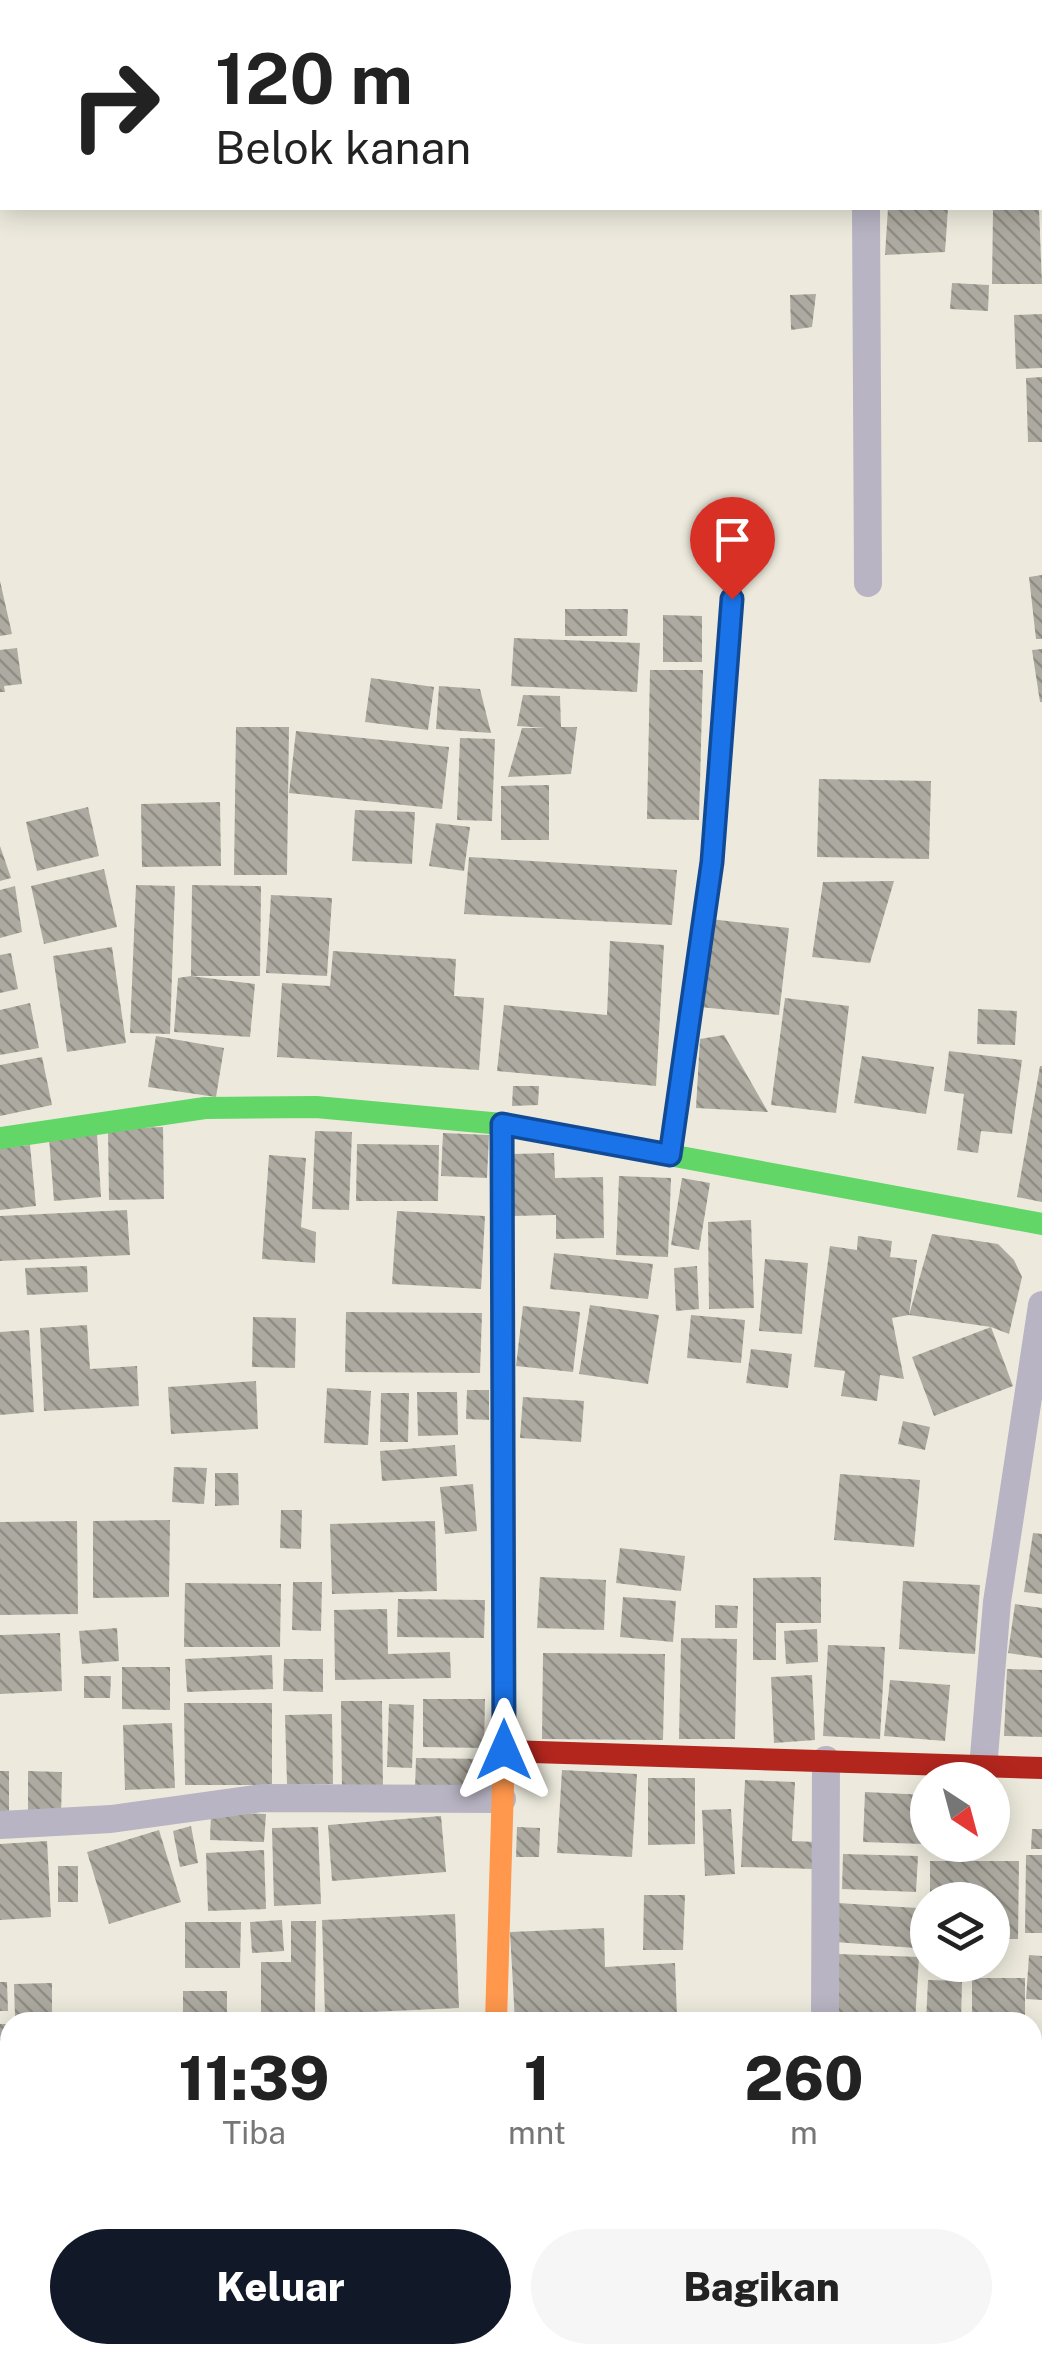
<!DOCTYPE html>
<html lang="id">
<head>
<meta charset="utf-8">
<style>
	:root { --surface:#fff; --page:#f6f6f6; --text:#222; --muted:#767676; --accent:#111827 }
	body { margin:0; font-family:"Public Sans",sans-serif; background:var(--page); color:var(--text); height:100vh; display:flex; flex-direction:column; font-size:38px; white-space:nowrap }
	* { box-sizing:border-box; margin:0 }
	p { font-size:32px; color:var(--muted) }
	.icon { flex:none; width:55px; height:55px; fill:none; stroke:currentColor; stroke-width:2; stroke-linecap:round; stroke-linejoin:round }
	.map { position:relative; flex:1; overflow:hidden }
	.panel { position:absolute; left:0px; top:2012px; width:1042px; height:352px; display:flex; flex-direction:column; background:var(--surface); border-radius:30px 30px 0 0; box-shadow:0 5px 25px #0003 }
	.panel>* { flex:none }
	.banner { position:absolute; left:0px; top:0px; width:1042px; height:210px; box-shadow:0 5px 25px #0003; background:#fff; color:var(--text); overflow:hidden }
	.needle { width:65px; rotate:144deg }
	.tools { position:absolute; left:910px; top:1762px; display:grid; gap:20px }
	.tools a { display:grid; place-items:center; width:100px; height:100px; border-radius:50%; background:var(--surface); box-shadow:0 5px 25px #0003; font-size:50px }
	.pin { position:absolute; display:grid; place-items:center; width:85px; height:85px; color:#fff; margin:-102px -42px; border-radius:50% 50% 50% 0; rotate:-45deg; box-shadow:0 0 10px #0007 }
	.pin .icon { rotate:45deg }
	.me { position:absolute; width:110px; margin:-55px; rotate:0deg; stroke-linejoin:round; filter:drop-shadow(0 0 8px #0008) }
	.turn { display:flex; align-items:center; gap:35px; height:210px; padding:0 50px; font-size:45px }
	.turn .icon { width:130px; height:130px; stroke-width:2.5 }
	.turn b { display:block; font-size:70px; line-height:85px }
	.eta { display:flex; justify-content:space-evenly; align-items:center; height:170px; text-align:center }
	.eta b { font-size:60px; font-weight:800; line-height:70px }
	.primary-button { display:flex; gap:20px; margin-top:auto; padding:20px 50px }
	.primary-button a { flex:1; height:115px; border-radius:60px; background:var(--accent); color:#fff; font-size:40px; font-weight:800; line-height:115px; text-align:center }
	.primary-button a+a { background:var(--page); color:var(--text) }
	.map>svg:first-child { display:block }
	.building { fill:url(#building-back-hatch) }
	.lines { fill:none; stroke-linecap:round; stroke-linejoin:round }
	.street { stroke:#b8b4c3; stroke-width:28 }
	.fast { stroke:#63d668; stroke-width:22 }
	.slow { stroke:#ff974d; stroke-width:22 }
	.jam { stroke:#b3261e; stroke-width:22 }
	.route-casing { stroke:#114b97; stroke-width:25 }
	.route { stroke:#1a73e8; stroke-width:18 }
</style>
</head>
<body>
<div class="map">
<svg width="1042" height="2364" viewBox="0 0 1042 2364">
	<defs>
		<pattern id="building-back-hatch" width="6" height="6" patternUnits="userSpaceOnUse" patternTransform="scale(2.5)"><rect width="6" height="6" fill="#adaba1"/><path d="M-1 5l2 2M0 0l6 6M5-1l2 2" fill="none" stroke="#8e8c83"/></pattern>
	</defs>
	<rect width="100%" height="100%" fill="#edeadd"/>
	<g class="building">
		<path d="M888,208H948L945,252L885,255Z"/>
		<path d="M1039,209L1042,284H992L993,210Z"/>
		<path d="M952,283L989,285L988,311L950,309Z"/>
		<path d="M816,294L812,327L791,330L790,295Z"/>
		<path d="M1042,314V368L1016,369L1014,315Z"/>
		<path d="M1042,377V442H1028L1026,378Z"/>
		<path d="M1042,575V639H1036L1029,577Z"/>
		<path d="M0,581L12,634L0,636Z"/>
		<path d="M565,609H628L627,636H565Z"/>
		<path d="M663,615L702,616V662H663Z"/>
		<path d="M514,638L640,643L637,692L511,686Z"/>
		<path d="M17,648L22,684L4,686L5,692H0V650Z"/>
		<path d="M1042,649V702H1040L1032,650Z"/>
		<path d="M650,670H703L699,820L647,819Z"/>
		<path d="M371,678L434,687L428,730L365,722Z"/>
		<path d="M439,686L480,689L491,733L436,729Z"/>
		<path d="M523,695L560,696L561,727H577L571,774L508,777L522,728H546L517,726Z"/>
		<path d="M236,727H289L287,875H234Z"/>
		<path d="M296,731L449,747L442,809L289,793Z"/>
		<path d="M460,738L495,739L492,821L457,820Z"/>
		<path d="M819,779L931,781L929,859L817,857Z"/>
		<path d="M549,785V840H501V786Z"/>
		<path d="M220,802L221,866L142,867L141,804Z"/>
		<path d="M88,807L99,856L37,871L26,822Z"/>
		<path d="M355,810L415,812L412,864L352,861Z"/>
		<path d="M436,823L470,827L464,871L429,866Z"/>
		<path d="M0,846L11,878L0,881Z"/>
		<path d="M469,857L677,870L672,925L464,914Z"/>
		<path d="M104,869L117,927L44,944L31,886Z"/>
		<path d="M894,881L870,963L812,957L823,882Z"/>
		<path d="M136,885L175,886L170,1034L130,1033Z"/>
		<path d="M192,885L261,886L260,976H191Z"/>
		<path d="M15,886L22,932L0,938V890Z"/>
		<path d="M271,895L332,898L327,976L266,973Z"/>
		<path d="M710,919L789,928L779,1015L700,1007Z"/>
		<path d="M610,941L664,945L656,1086L497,1071L504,1005L607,1015Z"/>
		<path d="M112,947L126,1043L67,1052L53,956Z"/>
		<path d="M333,951L456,959L454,996L484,998L479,1070L277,1057L282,983L330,986Z"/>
		<path d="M11,953L18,989L0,993V955Z"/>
		<path d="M191,976L255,984L250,1037L174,1032L178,978Z"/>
		<path d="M785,998L849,1006L836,1113L771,1105Z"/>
		<path d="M30,1003L39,1048L0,1055V1010Z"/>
		<path d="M978,1009L1017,1011L1015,1045L977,1044Z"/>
		<path d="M724,1035L768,1112L696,1108L700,1039Z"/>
		<path d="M156,1036L224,1048L216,1097L148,1087Z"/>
		<path d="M949,1051L1022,1060L1012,1134L981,1131L978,1153L957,1150L964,1094L944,1091Z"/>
		<path d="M862,1056L934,1067L926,1114L854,1103Z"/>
		<path d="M42,1057L52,1105L0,1116V1065Z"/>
		<path d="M1040,1066H1042V1202L1017,1197Z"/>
		<path d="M513,1086H539L538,1105L512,1106Z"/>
		<path d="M163,1127L164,1199L109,1200L108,1129Z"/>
		<path d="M315,1131L352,1132L349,1210L312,1209Z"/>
		<path d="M443,1133L489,1135L487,1178L441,1176Z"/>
		<path d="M97,1134L101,1197L54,1201L49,1138Z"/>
		<path d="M357,1144L439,1145L438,1201H356Z"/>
		<path d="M30,1145L36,1206L0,1210V1148Z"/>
		<path d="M554,1153L555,1178L603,1177L604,1238L556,1239V1215L513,1216L512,1154Z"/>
		<path d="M269,1155L306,1158L301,1227L316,1232L315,1263L262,1259Z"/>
		<path d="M619,1176L671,1178L668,1257L616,1255Z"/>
		<path d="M682,1178L710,1183L699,1250L671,1245Z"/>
		<path d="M127,1210L130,1255L0,1261V1216Z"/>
		<path d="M397,1211L485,1216L481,1289L392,1284Z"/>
		<path d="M751,1220L754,1308L709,1309L708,1222Z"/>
		<path d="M932,1234L998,1244L1014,1260L1022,1277L1009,1334L991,1327L909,1315Z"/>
		<path d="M858,1236L892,1241L890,1257L917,1260L909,1315L892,1318L904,1379L880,1375L877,1401L841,1396L845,1371L814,1367L830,1246L857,1250Z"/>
		<path d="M554,1253L653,1264L648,1299L550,1289Z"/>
		<path d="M765,1259L808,1263L802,1334L759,1331Z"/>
		<path d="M87,1266L88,1292L27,1295L25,1268Z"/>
		<path d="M697,1266L699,1309L676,1311L674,1268Z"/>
		<path d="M590,1305L659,1315L648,1384L579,1374Z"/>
		<path d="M523,1306L580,1312L573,1372L516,1366Z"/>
		<path d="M346,1312L482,1313L480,1373L345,1372Z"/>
		<path d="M691,1315L745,1320L741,1363L687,1358Z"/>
		<path d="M253,1317L296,1318L295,1368L252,1367Z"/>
		<path d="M87,1325L90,1369L137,1366L139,1406L44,1411L40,1328Z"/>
		<path d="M991,1327L1013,1386L934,1416L912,1357Z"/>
		<path d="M29,1330L34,1412L0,1415V1332Z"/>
		<path d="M751,1349L792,1354L788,1388L746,1383Z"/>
		<path d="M256,1381L258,1429L171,1434L168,1387Z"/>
		<path d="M327,1388L371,1391L368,1445L324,1443Z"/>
		<path d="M467,1390H489V1420L466,1419Z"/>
		<path d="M417,1392H457L458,1435L418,1436Z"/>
		<path d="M381,1393H409L408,1442H380Z"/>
		<path d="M523,1397L584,1401L581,1442L520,1438Z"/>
		<path d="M903,1421L930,1427L925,1450L898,1444Z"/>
		<path d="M455,1445L457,1476L382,1481L380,1451Z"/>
		<path d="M174,1467L207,1468L204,1504L172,1502Z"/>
		<path d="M215,1473H238L239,1505L215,1506Z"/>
		<path d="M840,1474L920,1480L914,1547L834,1540Z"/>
		<path d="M473,1484L477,1531L445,1534L440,1487Z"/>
		<path d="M281,1510H302L301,1549L280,1548Z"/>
		<path d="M170,1520L169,1597L93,1598V1521Z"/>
		<path d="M77,1521L78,1614L0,1615V1522Z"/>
		<path d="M435,1521L437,1591L332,1594L330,1524Z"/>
		<path d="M1033,1533L1042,1534V1594L1024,1592Z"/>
		<path d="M620,1548L685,1556L681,1591L616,1583Z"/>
		<path d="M540,1577L606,1580L604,1630L537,1628Z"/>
		<path d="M821,1577V1623H776V1660H753V1578Z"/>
		<path d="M903,1581L980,1585L975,1654L899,1649Z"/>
		<path d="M293,1582H322L321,1631L292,1630Z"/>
		<path d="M185,1583L281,1584L280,1647H184Z"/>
		<path d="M623,1597L676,1601L673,1642L620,1637Z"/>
		<path d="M398,1599L485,1600L484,1638L397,1637Z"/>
		<path d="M1015,1604L1042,1608V1658L1008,1653Z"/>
		<path d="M715,1605L738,1606L737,1628H715Z"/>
		<path d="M387,1609L388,1654L450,1652L451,1678L335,1680L334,1610Z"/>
		<path d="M117,1628L119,1661L82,1664L79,1631Z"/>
		<path d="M817,1629L818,1662L786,1664L784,1631Z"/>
		<path d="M60,1633L62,1691L0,1694V1635Z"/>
		<path d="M681,1638L737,1639L735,1739H679Z"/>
		<path d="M828,1645L885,1647L880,1739L823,1736Z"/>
		<path d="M543,1653L665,1654L663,1740L542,1739Z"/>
		<path d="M272,1655L273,1689L187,1692L185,1659Z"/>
		<path d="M284,1659H323V1692L283,1691Z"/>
		<path d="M122,1667H170V1710L122,1709Z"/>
		<path d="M1007,1669L1042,1670V1737L1004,1736Z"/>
		<path d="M812,1675L815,1740L774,1743L771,1677Z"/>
		<path d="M84,1676H111L110,1698H84Z"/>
		<path d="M890,1680L950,1685L945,1741L884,1736Z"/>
		<path d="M423,1699H485L484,1748L423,1747Z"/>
		<path d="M341,1701H382L383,1790L342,1791Z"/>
		<path d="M184,1703H272V1785H185Z"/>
		<path d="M389,1704L414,1705L412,1768L387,1767Z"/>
		<path d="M332,1714L333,1784L287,1785L285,1715Z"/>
		<path d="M172,1723L175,1788L125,1790L123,1725Z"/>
		<path d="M416,1758L486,1759V1790L415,1789Z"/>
		<path d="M562,1770L637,1774L632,1857L557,1853Z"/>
		<rect x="0" y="1771" width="9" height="47"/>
		<path d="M28,1771L62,1772L61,1818H28Z"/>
		<path d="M648,1778H695V1844L648,1845Z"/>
		<path d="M745,1780L795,1782L792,1841L817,1842L815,1869L741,1867Z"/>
		<path d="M865,1792L926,1795L924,1844L863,1842Z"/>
		<path d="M731,1809L735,1874L705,1876L702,1810Z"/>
		<path d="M211,1812L266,1814L264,1842L210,1840Z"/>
		<path d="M441,1816L446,1872L332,1881L328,1825Z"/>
		<path d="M191,1826L198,1863L180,1867L173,1831Z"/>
		<path d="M318,1827L321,1904L274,1906L272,1828Z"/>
		<path d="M517,1827L540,1828L539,1857H516Z"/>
		<path d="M1032,1829H1042V1849H1031Z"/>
		<path d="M159,1830L181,1902L109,1924L87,1852Z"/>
		<path d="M47,1841L51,1917L0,1920V1844Z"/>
		<path d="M264,1850L266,1909L208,1911L206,1853Z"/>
		<path d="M843,1854L918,1856L916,1892L842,1889Z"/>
		<path d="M1026,1855H1042V1933H1025Z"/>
		<path d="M930,1861H1019L1018,1939H992V1900H930Z"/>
		<rect x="58" y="1866" width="20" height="36"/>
		<path d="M644,1895H685L683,1950H643Z"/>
		<path d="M838,1903L917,1908L915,1948L835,1942Z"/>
		<path d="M455,1914L459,2008L325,2014L322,1920Z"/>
		<path d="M282,1920L284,1951L252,1953L250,1922Z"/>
		<path d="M291,1921H316L315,2013H261V1962H291Z"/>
		<path d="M185,1922H241L240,1968H185Z"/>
		<path d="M604,1928L605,1967L675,1963L677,2016L515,2022L510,1932Z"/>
		<path d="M838,1954L919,1957L915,2022H835Z"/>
		<path d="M1029,1955L1042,1956V2000L1026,1999Z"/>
		<rect x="972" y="1978" width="53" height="44"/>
		<path d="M928,1980L962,1981L961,2022H926Z"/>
		<path d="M0,1982H7L8,2011H0Z"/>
		<path d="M52,1983V2016L15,2017L14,1984Z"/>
		<rect x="183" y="1991" width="44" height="31"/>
		<rect x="0" y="2024" width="10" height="112"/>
		<path d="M1032,2149L1042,2151V2225L1032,2222Z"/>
		<path d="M0,2241L9,2242L2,2283L0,2282Z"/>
		<path d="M0,2304H10V2355H20L19,2364H0Z"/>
		<path d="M26,2355H65L63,2364H25Z"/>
		<path d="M75,2355H126V2364H74Z"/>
		<path d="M163,2355H211L210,2364H162Z"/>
		<path d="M218,2355L266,2357L265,2364H217Z"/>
		<path d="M404,2355L405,2364H327V2361Z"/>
		<path d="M535,2355H598L597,2364H535Z"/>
		<path d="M716,2355H790V2364H717Z"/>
		<path d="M936,2355H1017L1015,2364H936Z"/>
		<rect x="606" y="2356" width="54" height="8"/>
	</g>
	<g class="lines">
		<g class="street">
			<path d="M860,2L878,0"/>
			<path d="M0,140H2"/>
			<path d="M866,208L868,583"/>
			<path d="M983,1768L997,1602L1042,1305"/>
			<path d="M0,1825L111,1819L262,1798L502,1799"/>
			<path d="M825,2022L826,1760"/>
			<path d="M1032,2107L1042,2110"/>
			<path d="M0,2288L10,2289"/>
			<path d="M488,2364L489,2355"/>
			<path d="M823,2364V2355"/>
		</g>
		<g class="fast">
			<path d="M0,1138L205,1108L316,1107L502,1124L1042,1224"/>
			<path d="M670,1155L712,863L732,599"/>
		</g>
		<path class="slow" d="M496,2022L504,1751L503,1282"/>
		<g class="jam">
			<path d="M502,1124L503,1282"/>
			<path d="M504,1751L1042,1768"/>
		</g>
	</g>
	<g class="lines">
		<g class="route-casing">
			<path id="route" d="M504,1750L502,1124L670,1155L712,862L732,599"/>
		</g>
		<use href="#route" class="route"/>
	</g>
</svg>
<div class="tools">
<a><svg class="needle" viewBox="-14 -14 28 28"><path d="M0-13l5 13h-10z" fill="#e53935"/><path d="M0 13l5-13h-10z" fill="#767676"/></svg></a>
<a><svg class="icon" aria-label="layers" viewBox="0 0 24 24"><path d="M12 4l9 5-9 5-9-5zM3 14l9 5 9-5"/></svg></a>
</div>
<div class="pin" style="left:732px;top:599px;background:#d93025"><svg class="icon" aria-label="arrive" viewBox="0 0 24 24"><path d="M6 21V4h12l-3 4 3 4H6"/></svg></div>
<svg class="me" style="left:504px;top:1750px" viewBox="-20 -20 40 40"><path d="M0-17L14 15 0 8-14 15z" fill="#1a73e8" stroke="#fff" stroke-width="4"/></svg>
<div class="banner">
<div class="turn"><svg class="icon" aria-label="right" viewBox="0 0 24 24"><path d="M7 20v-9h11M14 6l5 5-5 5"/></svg><div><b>120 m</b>Belok kanan</div></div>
</div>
<section class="panel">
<div class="eta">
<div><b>11:39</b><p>Tiba</p></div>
<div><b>1</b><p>mnt</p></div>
<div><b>260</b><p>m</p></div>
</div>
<div class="primary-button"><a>Keluar</a><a>Bagikan</a></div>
</section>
</div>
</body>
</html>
